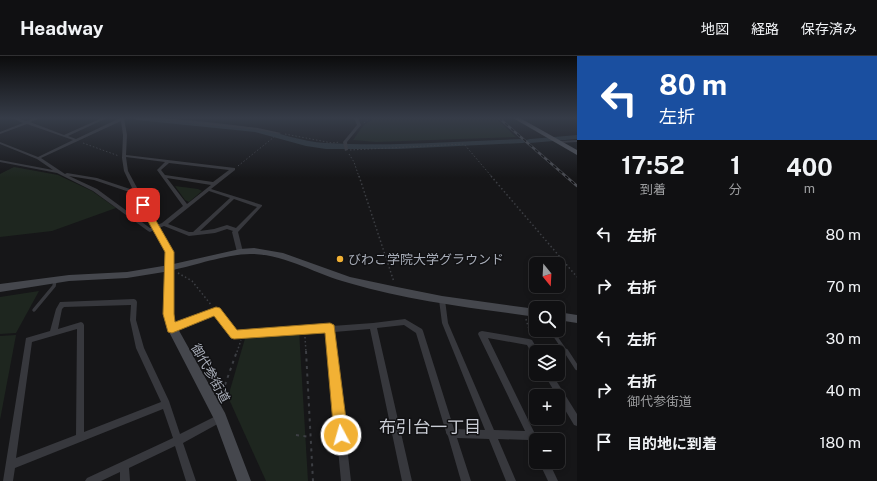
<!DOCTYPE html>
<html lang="ja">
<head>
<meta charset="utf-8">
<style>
	:root { --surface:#101012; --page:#19191b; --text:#f1f3f6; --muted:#9c9d9f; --line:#303032 }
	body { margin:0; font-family:"Public Sans","Noto Sans JP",sans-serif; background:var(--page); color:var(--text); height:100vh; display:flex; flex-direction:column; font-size:15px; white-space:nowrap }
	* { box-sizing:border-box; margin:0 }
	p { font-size:13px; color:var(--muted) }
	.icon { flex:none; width:22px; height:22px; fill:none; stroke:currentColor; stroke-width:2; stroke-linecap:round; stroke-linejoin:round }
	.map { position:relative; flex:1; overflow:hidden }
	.details { display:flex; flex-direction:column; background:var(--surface); width:300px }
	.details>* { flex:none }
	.top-card { background:#1a4fa0; color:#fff; overflow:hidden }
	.needle { width:26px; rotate:162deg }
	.controls { position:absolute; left:529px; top:201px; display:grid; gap:8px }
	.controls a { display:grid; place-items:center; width:36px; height:36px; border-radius:6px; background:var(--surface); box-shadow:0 2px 6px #0003,0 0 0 1px var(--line); font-size:20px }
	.pin { position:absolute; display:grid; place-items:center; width:34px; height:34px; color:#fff; margin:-17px; border-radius:8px; box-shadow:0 2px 6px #0006 }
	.me { position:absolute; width:44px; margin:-22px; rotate:354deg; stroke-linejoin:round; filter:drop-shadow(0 0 3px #0008) }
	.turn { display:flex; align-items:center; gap:14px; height:84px; padding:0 16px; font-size:18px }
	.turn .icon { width:52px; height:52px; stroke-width:2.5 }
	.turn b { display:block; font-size:28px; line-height:34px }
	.eta { display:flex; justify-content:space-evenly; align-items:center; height:68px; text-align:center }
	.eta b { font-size:24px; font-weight:700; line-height:28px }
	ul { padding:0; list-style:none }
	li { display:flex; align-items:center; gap:12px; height:52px; padding:0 16px }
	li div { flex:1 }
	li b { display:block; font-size:15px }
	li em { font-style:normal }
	header { display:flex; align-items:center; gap:24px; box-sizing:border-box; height:56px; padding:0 20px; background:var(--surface); border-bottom:1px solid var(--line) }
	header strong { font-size:19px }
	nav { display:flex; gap:22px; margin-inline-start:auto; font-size:14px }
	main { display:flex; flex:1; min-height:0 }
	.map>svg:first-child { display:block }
	.green { fill:#1e261f }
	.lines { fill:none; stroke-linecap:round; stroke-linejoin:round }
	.river { fill:#2c353c; fill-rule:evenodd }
	.path-far2 { stroke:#3d3f44; stroke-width:1; stroke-dasharray:1.5 2; stroke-linecap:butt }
	.path-far1 { stroke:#3d3f44; stroke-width:1.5; stroke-dasharray:1.5 2.5; stroke-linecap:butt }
	.path { stroke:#3d3f44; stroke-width:2; stroke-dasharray:3 4.5; stroke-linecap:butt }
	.lane-far1 { stroke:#37383d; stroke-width:3.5 }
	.lane { stroke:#37383d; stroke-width:4.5 }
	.street { fill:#37383d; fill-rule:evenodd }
	.secondary { fill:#45474d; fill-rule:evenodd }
	.primary { fill:#53555c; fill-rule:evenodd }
	.rail-casing { stroke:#4a4c52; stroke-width:2.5 }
	.rail { stroke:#111113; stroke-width:1.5; stroke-dasharray:4; stroke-linecap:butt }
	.route { fill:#f2b134; stroke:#9d7322 }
	.poi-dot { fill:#f2b134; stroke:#111113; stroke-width:1.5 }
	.labels { text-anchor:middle; stroke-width:3; stroke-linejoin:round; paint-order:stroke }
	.poi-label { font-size:13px; fill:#a8adb8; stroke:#111113; text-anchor:start }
	.street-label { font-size:13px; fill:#a8adb8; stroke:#111113 }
	.near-neighbourhood-label { font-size:17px; fill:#c9ccd4; stroke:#111113 }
</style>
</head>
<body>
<header>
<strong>Headway</strong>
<nav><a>地図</a><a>経路</a><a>保存済み</a></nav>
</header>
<main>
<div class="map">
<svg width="577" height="425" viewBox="0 0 577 425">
	<rect width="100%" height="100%" fill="#161618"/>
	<g class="green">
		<path d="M374,62H496L516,81L376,86L353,84L363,70Z"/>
		<path d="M14,111L58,119L92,135L116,152L52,175L0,181V118Z"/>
		<path d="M175,130L198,133L202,135L189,146L185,144Z"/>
		<path d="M39,235L16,277L0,278V241Z"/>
		<path d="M299,274L308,425H266L228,341L246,279Z"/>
		<path d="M16,279L0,364V280Z"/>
	</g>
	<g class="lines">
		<path class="river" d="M133,62C172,62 217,66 254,72C279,76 301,86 326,87C391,91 458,85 523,83L526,84L530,83L577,79V83L530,87L526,86L523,87L397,93H326L306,90L255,76L137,64Z"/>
		<g class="path-far2">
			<path d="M364,67L370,62"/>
			<path d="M285,78L332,87L340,86"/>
			<path d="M83,87L119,100"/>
			<path d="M350,94L464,88L492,121"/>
			<path d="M349,98L354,106L359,121"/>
			<path d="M238,110L274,81"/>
		</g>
		<g class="path-far1">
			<path d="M359,120L394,226"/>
			<path d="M491,120L577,221"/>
			<path d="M178,217L192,225L212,250"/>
			<path d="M526,263L531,280"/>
			<path d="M305,281L306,296"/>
			<path d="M237,296L241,284"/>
		</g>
		<g class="path">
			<path d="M306,295L313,425"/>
			<path d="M220,343L237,295"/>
			<path d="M296,379L310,381"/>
		</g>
		<g class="lane-far1">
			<path d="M34,254L54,230L55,225"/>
			<path d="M551,274L566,296"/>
		</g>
		<path class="lane" d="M566,295L577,312"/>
		<g class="street">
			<path d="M12,62H17L26,65L35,62H40L30,66L64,79L102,62H107L68,80L76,83L120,62H124L127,79L126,99L235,112V114L211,133L262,149V150L238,176L243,196L240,198L237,196L232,176L233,175L227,173L215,177L189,180L164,170L159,172L172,196V212L169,214H167L166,212V196L154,174L150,176L148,175L93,135L57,117L0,106V104L53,114L37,103L0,88V86L38,101L73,84L27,68L0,78V76L23,67ZM121,65L123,79L122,102L124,115L133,134L97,122L67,117L65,118L41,102ZM126,101L165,106L157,114L183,150L162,167L157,169L128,115ZM169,107L229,114L213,126L165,119L161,114ZM69,120L94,124L135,138L153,171L150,172L97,133ZM167,122L211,129L187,148ZM209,135L230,142L193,176H189L168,168ZM234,143L257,151L236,172L227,169L214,173L200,175Z"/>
			<path d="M146,62H159L258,72L281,77L279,78L258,74L148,63Z"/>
			<path d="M354,62H358L361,69L347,86L348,94L345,95L343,86L357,69Z"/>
			<path d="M577,84V86L559,87L557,86L559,85Z"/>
			<path d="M442,241L444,242L445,244L448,267L494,374L525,375L478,278L479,276L482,275L529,283L532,284L539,296H536V301L533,300L527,289L488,282L538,384H536V394L533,392L529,384L498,383L516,425H506L489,383L457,382L471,425H461L448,380L446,377V376L416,277L404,269L377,272L412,425H402L370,273L334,276L351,425H341L327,276L235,282L232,281L215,258L172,275L170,274L168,272L170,270L216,252L218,253L237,276L327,270L330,269L332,270L373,267L405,263L422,273L423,275L454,373L485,374L442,267L439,244L440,242Z"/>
			<path d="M134,243L136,244L137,246L136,264L144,292L169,345L180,378L220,358L223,359L224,362L223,365L183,387L196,425H186L175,390L129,412L130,425H120V416L101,425H85L87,422L173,382L163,353L15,412L13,425H3L26,282L50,275L56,253L60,246ZM131,249L130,264L136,292L161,346L84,376V269L83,267L81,266L58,273L62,253L64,251ZM77,273L76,379L16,402L32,286Z"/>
			<path d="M544,318H552L577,358V370L574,369L558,342V340H557Z"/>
			<path d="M539,406H549L558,425H548Z"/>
		</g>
		<g class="secondary">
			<path d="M254,192L283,197L350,221L397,231L442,240L536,253V261C473,252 410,245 349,227C317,219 287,199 253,198C231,197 196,209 173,214V258L177,271L225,357L251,425H237L215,365L167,272L163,258L164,216L127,222L69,225L0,236V228L69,219L127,216L169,209L240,193Z"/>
			<path d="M558,256L577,259V267L558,264Z"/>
		</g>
		<path class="primary" d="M513,62H520L577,94V99Z"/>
		<g class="rail-casing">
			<path id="rail" d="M499,62L577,130"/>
		</g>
		<use href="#rail" class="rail"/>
	</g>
	<linearGradient id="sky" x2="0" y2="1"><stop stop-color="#0c0c0d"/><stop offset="0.51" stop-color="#363c48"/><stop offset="1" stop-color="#363c48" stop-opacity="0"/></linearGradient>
	<rect width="577" height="122" fill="url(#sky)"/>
	<path class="route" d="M140,147H146L147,149L174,196V258L175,266L216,251L220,252L237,274L330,267L334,269L348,379L346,384L341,386L336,384L334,379L325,277L234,283L231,282L214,260L172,277L168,276L163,258L165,196L139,149Z"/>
	<circle class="poi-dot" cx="340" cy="203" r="4"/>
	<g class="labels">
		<g class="poi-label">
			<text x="348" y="208">びわこ学院大学グラウンド</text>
		</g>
		<g class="street-label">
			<text transform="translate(211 317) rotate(61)" y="5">御代参街道</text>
		</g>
		<g class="near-neighbourhood-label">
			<text x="430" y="377">布引台一丁目</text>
		</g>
	</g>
</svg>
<div class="controls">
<a><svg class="needle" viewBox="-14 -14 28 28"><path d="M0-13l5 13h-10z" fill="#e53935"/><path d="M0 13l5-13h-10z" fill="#9c9d9f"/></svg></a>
<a><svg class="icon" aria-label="search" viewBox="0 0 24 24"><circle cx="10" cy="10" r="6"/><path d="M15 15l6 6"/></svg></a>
<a><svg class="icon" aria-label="layers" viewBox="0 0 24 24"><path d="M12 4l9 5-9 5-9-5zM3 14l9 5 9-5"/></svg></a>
<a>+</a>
<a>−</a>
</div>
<div class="pin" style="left:143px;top:149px;background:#d93025"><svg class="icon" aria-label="arrive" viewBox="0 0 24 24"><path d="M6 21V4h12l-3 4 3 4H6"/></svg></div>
<svg class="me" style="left:341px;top:379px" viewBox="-20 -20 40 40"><circle r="17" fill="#f2b134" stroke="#fff" stroke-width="3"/><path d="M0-11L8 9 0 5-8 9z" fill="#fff"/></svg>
</div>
<section class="details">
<div class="top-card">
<div class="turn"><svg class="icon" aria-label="left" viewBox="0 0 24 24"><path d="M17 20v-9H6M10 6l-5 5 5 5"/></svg><div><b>80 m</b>左折</div></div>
</div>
<div class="eta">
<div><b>17:52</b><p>到着</p></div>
<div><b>1</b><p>分</p></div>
<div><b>400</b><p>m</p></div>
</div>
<ul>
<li><svg class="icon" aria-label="left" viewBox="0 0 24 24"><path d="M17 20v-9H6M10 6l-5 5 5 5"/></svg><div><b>左折</b></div><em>80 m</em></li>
<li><svg class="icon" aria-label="right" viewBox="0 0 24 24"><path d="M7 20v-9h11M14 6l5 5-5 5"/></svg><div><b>右折</b></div><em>70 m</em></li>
<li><svg class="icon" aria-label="left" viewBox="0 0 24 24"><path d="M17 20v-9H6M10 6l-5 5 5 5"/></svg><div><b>左折</b></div><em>30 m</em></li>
<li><svg class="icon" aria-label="right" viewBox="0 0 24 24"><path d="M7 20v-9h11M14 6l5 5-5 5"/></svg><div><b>右折</b><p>御代参街道</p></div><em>40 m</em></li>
<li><svg class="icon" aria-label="arrive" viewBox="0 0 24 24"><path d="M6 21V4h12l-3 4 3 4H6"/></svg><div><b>目的地に到着</b></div><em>180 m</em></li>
</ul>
</section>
</main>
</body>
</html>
